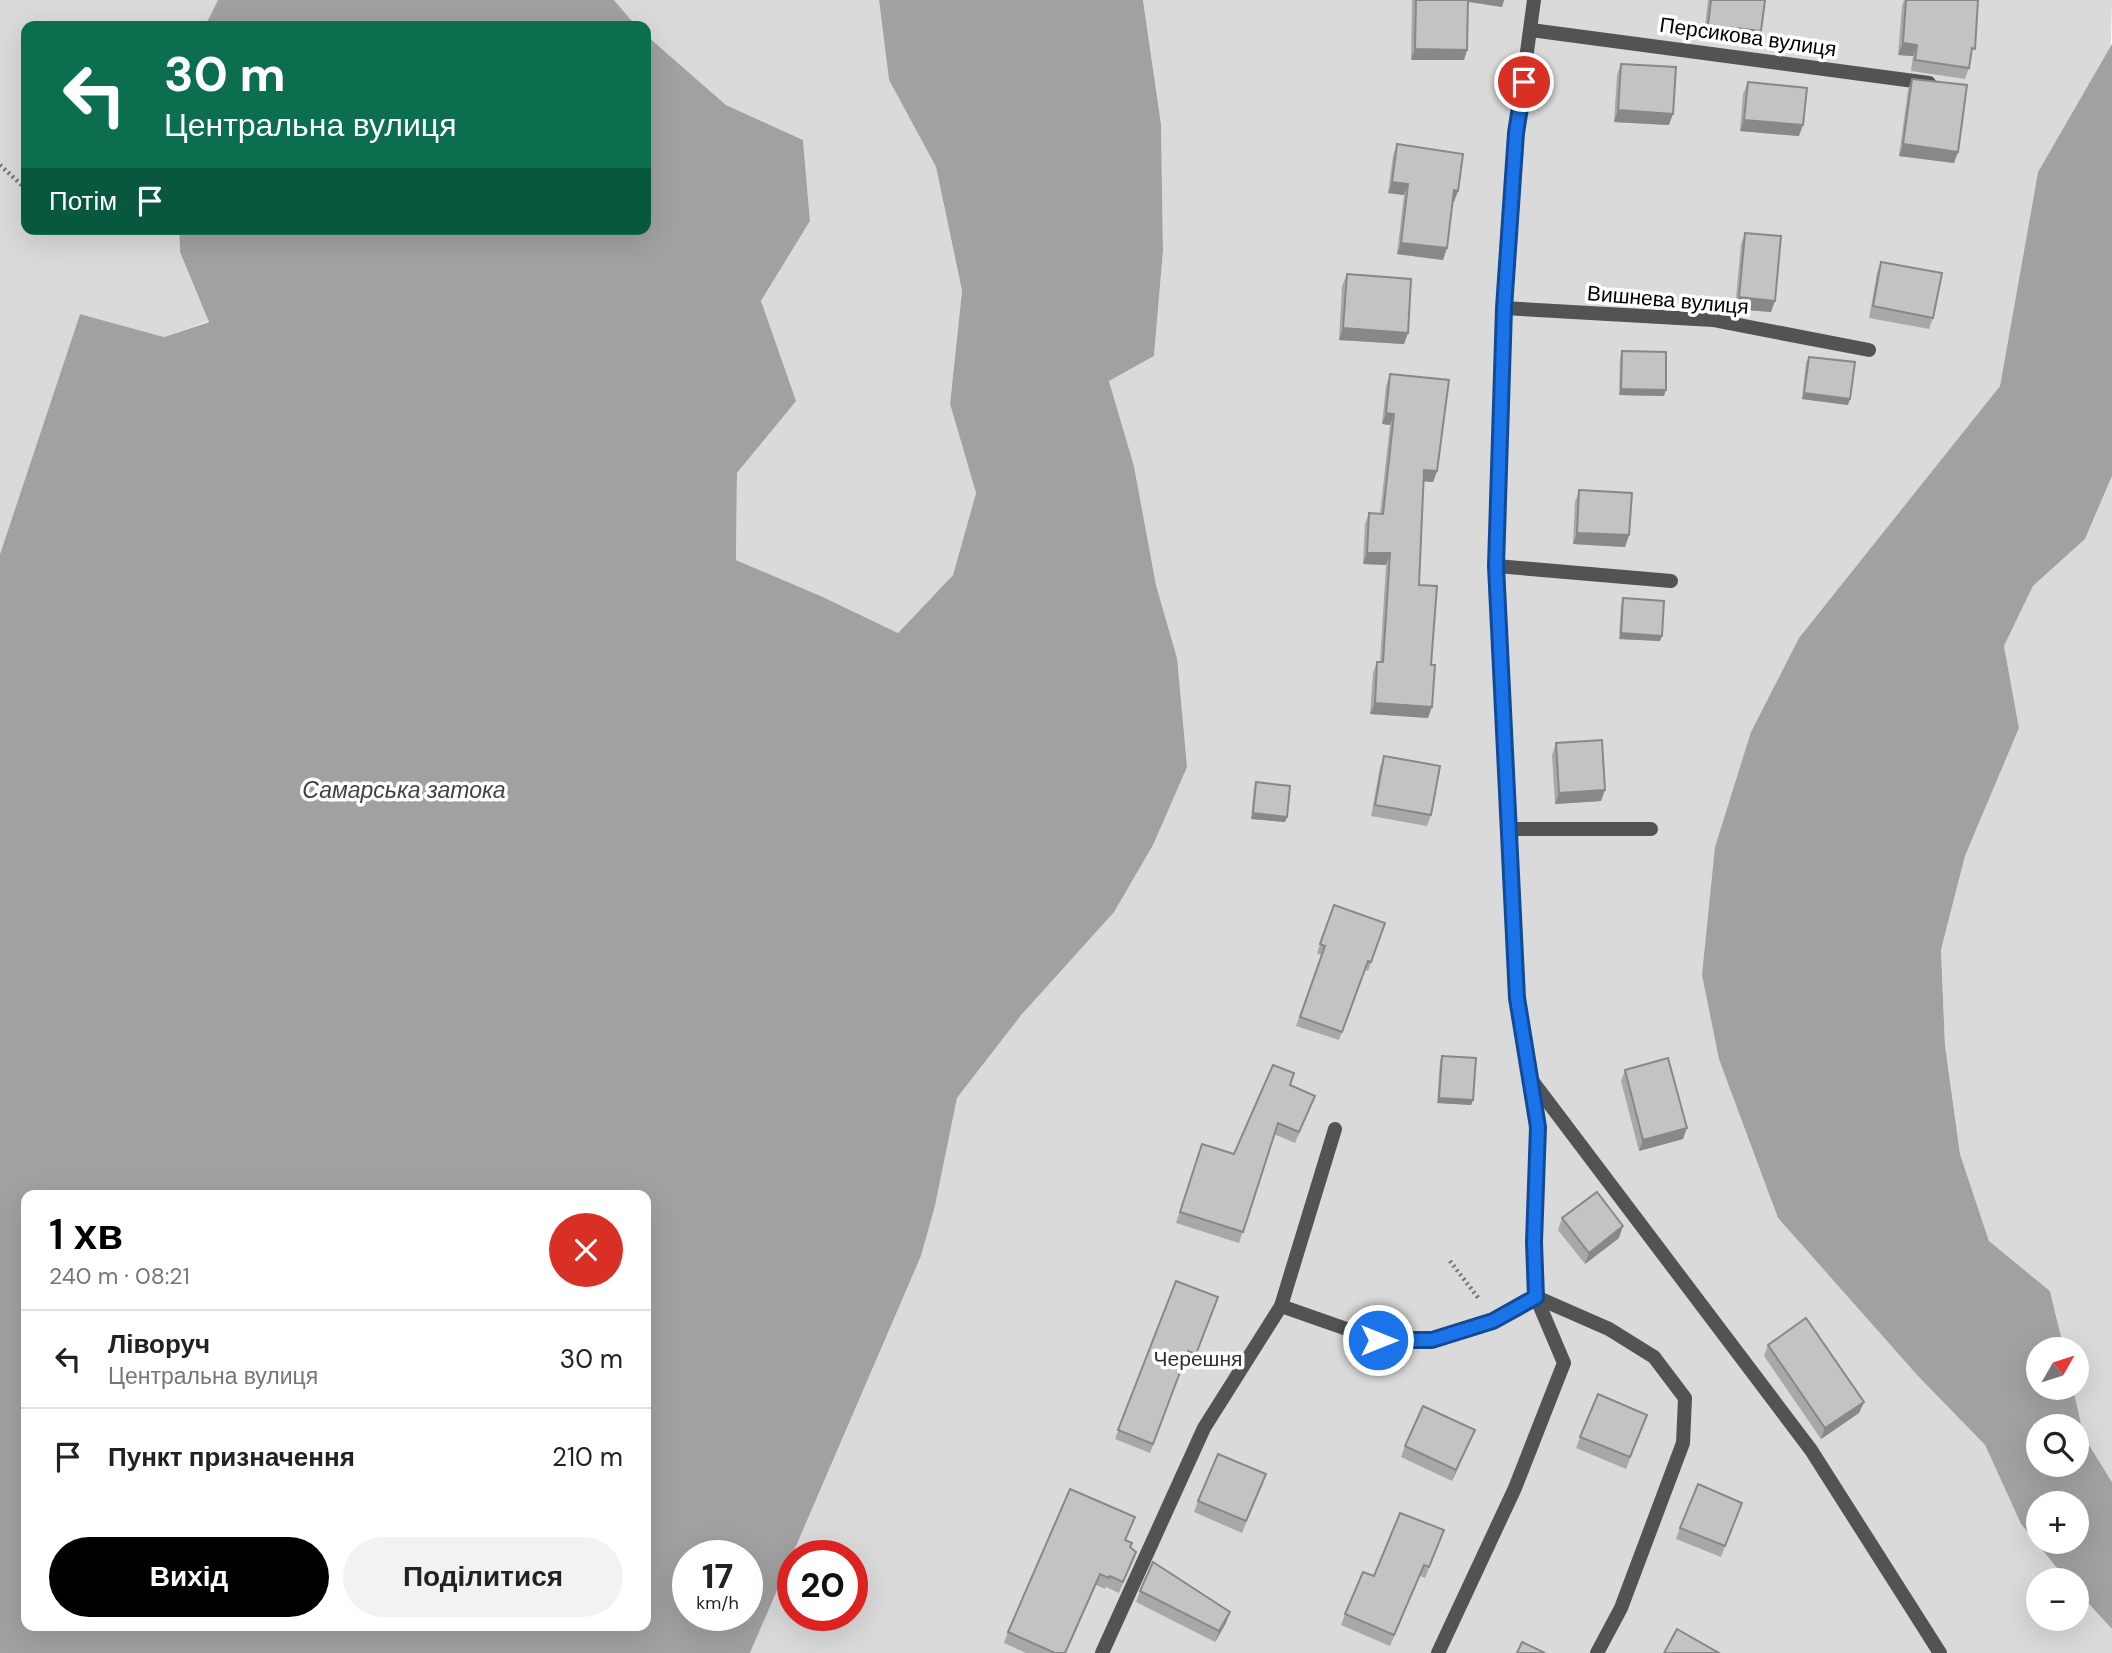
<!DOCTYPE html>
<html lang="uk">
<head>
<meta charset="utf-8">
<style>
	:root { --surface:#fff; --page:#f2f2f2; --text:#222; --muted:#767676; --line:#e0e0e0; --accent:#000 }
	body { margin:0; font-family:"DM Sans",sans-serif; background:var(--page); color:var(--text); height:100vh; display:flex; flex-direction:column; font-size:26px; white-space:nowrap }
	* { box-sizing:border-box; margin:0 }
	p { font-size:23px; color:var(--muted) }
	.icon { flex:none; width:38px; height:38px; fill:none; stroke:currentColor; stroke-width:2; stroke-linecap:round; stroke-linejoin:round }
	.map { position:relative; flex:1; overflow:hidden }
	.side { position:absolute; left:21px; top:1190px; width:630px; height:441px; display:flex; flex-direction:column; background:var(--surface); border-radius:14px; box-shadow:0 7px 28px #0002 }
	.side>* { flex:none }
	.top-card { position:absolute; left:21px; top:21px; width:630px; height:214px; border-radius:14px; box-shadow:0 7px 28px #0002; background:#0b6e4f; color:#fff; overflow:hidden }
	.needle { width:46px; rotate:51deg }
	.fabs { position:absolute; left:2026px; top:1337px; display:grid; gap:14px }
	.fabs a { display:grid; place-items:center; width:63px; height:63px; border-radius:50%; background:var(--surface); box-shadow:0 7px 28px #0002; font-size:35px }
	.speed { position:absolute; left:672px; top:1540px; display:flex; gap:14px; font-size:35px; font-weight:700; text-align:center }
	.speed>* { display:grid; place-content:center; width:91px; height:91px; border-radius:50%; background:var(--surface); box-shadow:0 7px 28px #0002; line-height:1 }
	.speed small { font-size:18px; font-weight:400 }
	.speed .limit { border:10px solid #d22; background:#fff; color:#111 }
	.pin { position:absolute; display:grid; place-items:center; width:60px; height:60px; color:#fff; margin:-30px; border:4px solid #fff; border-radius:50%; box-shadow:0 2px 7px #0007 }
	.me { position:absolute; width:77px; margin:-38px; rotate:90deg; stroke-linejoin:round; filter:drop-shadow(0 0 5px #0008) }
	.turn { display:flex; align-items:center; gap:24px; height:147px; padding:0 28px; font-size:32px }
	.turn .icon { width:91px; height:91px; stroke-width:2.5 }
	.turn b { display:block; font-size:49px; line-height:60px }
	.then { display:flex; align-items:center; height:66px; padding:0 28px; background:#0003; gap:14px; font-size:26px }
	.round { display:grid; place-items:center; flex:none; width:74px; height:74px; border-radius:37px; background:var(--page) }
	.head { display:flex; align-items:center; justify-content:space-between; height:119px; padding:0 28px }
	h1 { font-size:42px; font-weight:600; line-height:52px; color:var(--accent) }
	.primary-button { display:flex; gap:14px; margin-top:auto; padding:14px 28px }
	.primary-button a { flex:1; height:80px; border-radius:42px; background:var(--accent); color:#fff; font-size:28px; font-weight:600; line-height:80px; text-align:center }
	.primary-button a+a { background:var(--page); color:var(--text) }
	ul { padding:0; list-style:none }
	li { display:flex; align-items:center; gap:21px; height:98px; padding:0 28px; border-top:2px solid var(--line) }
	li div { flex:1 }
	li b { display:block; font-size:26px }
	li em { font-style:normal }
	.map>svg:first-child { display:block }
	.green { fill:#dadada; fill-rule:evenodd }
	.water { fill:#a1a1a1; fill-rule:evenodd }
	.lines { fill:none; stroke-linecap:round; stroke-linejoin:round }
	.path { stroke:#757575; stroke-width:4.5; stroke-dasharray:2 3.5; stroke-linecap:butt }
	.service { stroke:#535353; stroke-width:14 }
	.minor { stroke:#535353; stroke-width:14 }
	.wall { fill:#a8a8a8 }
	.shaded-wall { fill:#888 }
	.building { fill:#c3c3c3; stroke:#888; stroke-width:2 }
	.route-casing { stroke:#114b97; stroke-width:18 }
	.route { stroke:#1a73e8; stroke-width:12 }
	.labels { text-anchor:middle; stroke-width:7; stroke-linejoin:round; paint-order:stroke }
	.street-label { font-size:21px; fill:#000; stroke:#fff }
	.park-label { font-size:21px; fill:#313131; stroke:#fff }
	.water-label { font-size:23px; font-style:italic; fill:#424242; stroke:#fff }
</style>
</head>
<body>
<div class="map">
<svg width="2112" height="1653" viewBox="0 0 2112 1653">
	<rect width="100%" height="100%" fill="#fff"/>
	<g class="green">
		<path d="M0,0H218L205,26H26V229H179L180,252L209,321L164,337L80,314L0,554Z"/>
		<path d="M614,0H879L889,80L936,167L962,292L950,404L976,493L953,575L898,633L823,597L736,560L737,473L795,401L761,301L810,221L803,140L726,105L646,35V26H635Z"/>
		<path d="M1143,0H2112L2111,47L2038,172L2000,386L1800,638L1778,1218L1917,1375L1985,1445L2021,1524L2067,1580H2039V1619H2077V1591L2112,1629V1653H750L921,1256L935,1206L957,1098L1022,1014L1177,658L1156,585L1134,466L1109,381L1154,356L1163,251L1161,124ZM793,1556H852V1615H793Z"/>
		<path d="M2112,476V1482L2084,1437L2073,1388H2077V1349H2064L2050,1291L1989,1241L1960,1154L1945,1045L1941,950L1965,856L2019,728L2004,646L2033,586L2085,539Z"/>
	</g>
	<g class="water">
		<path d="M218,0H614L636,26H205Z"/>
		<path d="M879,0H1143L1161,124L1163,251L1154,356L1109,381L1134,466L1156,585L1177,658L1187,767L1153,845L1114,912L1022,1014L957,1098L935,1206L921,1256L750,1653H0V554L80,314L164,337L209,322L180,252L179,229H646V35L726,105L803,140L810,221L761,301L796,401L737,473L736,560L823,597L898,633L953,575L976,493L950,404L962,291L936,167L889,80ZM26,1195H646V1626H26ZM688,1556H747V1615H688Z"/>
		<path d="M2112,44V476L2085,539L2033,586L2004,646L2019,728L1965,856L1941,950L1945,1045L1960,1154L1989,1241L2050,1291L2064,1349H2039V1388H2073L2084,1437L2112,1482V1629L2077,1591V1580H2067L2021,1524L1985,1445L1917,1375L1778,1218L1719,1059L1702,975L1715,847L1751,732L1799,638L2000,386L2038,172ZM2039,1426H2077V1465H2039ZM2039,1503H2077V1542H2039Z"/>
	</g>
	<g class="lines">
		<g class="path">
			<path d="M0,165L26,189"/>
			<path d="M1450,1261L1479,1299"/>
		</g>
		<g class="service">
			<path d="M1531,30L1929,83"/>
			<path d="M1504,308L1713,320L1869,350"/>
			<path d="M1496,566L1671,581"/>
			<path d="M1510,829H1651"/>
			<path d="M1530,1078L1811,1450L1940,1653"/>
			<path d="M1536,1297L1609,1329L1654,1357L1685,1398L1683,1443L1621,1608L1597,1653"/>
			<path d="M1281,1306L1378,1340H1432L1493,1321L1536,1297"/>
			<path d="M1102,1653L1204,1428L1281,1306L1335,1129"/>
			<path d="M1438,1653L1515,1488L1564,1363L1536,1297"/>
		</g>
		<path class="minor" d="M1534,0L1516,133L1504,308L1496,566L1517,998L1538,1127L1534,1242L1536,1297"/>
	</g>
	<g class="wall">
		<path d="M1412,0H1504L1502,7L1468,2L1467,50L1464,60H1411Z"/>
		<path d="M1708,0H1765L1757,42L1704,36Z"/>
		<path d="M1904,0H1978L1969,68L1965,79L1911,71L1913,56L1898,55L1902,6Z"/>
		<path d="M1621,64L1669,125L1614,122L1617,75Z"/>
		<path d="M1912,79L1954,163L1899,156L1908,90Z"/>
		<path d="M1748,82L1799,136L1740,131L1743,94Z"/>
		<path d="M1397,144L1458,191L1453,202L1447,248L1443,260L1397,254L1404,195L1388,193L1393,156Z"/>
		<path d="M1745,233L1771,312L1735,309L1741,244Z"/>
		<path d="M1881,262L1933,318L1929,329L1869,318L1877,273Z"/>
		<path d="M1347,274L1408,333L1404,344L1339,340L1342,286Z"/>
		<path d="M1622,351L1664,396L1619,395L1620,357Z"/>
		<path d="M1809,357L1848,405L1802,399L1806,362Z"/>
		<path d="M1390,374L1437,471L1433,482L1424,481L1419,585L1431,665L1428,718L1370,714L1373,673L1377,662H1380L1386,565L1363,564L1365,524L1369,513L1380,514L1390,425L1382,424L1386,386Z"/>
		<path d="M1579,490L1629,535L1625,547L1573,544L1575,502Z"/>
		<path d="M1623,598L1662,636L1660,641L1619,639L1621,604Z"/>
		<path d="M1556,743L1601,801L1555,804L1552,755Z"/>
		<path d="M1384,756L1431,815L1427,826L1371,816L1380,767Z"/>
		<path d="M1256,782L1287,817L1285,822L1251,819L1254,788Z"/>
		<path d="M1334,905L1385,923L1368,971L1365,970L1339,1040L1296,1026L1321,955L1317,953Z"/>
		<path d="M1442,1056L1473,1100L1471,1105L1437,1103L1440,1061Z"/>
		<path d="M1625,1070L1683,1139L1639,1151L1621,1081Z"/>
		<path d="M1290,1085L1315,1096L1295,1143L1274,1134L1239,1243L1176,1223L1198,1155L1234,1154Z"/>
		<path d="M1562,1218L1619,1238L1585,1264L1558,1230Z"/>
		<path d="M1176,1281L1218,1297L1192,1363L1185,1360L1150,1453L1115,1439Z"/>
		<path d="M1768,1345L1864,1402L1859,1413L1821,1439L1764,1356Z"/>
		<path d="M1647,1415L1626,1469L1576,1448L1580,1437Z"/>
		<path d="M1475,1430L1452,1481L1401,1457L1405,1446Z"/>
		<path d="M1262,1485L1242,1533L1194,1512L1198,1501Z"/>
		<path d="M1742,1503L1721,1557L1676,1539L1680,1528Z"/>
		<path d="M1444,1530L1425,1578L1420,1576L1390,1646L1341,1625L1345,1614L1374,1576Z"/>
		<path d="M1126,1540L1130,1548L1136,1552L1119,1593L1106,1587L1105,1589L1096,1585L1066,1653H1026L1004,1643L1008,1632Z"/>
		<path d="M1140,1591L1226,1623L1215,1642L1136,1602Z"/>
	</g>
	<g class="shaded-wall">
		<path d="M1464,0H1504L1502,7L1464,1Z"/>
		<path d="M1708,25L1761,31L1757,42L1704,36Z"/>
		<path d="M1903,43L1917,45L1913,56L1898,55Z"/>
		<path d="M1415,49L1467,50L1464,60H1411Z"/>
		<path d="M1618,110L1673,114L1669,125L1614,122Z"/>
		<path d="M1744,120L1803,125L1799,136L1740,131Z"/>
		<path d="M1903,144L1958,152L1954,163L1899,156Z"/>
		<path d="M1392,182L1408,184L1404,195L1388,193Z"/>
		<path d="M1454,190L1458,191L1454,202H1450Z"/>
		<path d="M1401,243L1447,248L1443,260L1397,254Z"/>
		<path d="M1739,297L1775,301L1771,312L1735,309Z"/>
		<path d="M1343,328L1408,333L1404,344L1339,340Z"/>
		<path d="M1621,389L1666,390L1664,396L1619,395Z"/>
		<path d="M1804,393L1850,399L1848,405L1802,399Z"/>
		<path d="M1386,413L1394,414L1390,425L1382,424Z"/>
		<path d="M1424,470L1437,471L1433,482L1420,481Z"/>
		<path d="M1577,533L1629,535L1625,547L1573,544Z"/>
		<path d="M1367,553H1390L1386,565L1363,564Z"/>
		<path d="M1621,633L1662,636L1660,641L1619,639Z"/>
		<path d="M1375,703L1432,707L1428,718L1370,714Z"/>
		<path d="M1605,790L1601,801L1555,804L1559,793Z"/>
		<path d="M1253,813L1287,817L1285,822L1251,819Z"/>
		<path d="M1439,1098L1473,1100L1471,1105L1437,1103Z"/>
		<path d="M1687,1128L1683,1139L1639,1151L1643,1140Z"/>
		<path d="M1623,1226L1619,1238L1585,1264L1589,1253Z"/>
		<path d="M1864,1402L1859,1413L1821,1439L1825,1428Z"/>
		<path d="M1475,1430L1470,1441L1452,1481L1456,1470Z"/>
		<path d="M1100,1574L1096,1585L1065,1653Z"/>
		<path d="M1230,1612L1226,1623L1215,1642L1219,1631Z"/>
	</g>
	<g class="building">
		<path d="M1416,0H1468L1467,50L1415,49Z"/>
		<path d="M1711,0H1765L1761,31L1708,25Z"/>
		<path d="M1906,0H1978L1975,49L1972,48L1969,68L1915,60L1917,45L1903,43Z"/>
		<path d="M1621,64L1676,67L1673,114L1618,110Z"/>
		<path d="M1912,79L1967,85L1958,152L1903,144Z"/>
		<path d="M1748,82L1807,88L1803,125L1744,120Z"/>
		<path d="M1397,144L1463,154L1458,191L1454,190L1447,248L1401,243L1408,184L1392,182Z"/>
		<path d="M1745,233L1781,236L1775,301L1739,297Z"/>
		<path d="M1881,262L1942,273L1933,318L1873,306Z"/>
		<path d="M1347,274L1411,279L1408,333L1343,328Z"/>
		<path d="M1622,351L1666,352V390L1621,389Z"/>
		<path d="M1809,357L1855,362L1850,399L1804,393Z"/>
		<path d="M1390,374L1449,380L1437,471L1424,470L1419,585L1437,586L1431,665H1435L1432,707L1375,703L1377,662H1383L1390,553H1367L1369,513L1383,514L1394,414L1386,413Z"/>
		<path d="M1579,490L1632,493L1629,535L1577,533Z"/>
		<path d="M1623,598L1664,601L1662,636L1621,633Z"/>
		<path d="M1602,740L1605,790L1559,793L1556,743Z"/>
		<path d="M1384,756L1440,766L1431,815L1375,805Z"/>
		<path d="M1256,782L1290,786L1287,817L1253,813Z"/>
		<path d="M1334,905L1385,923L1371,962L1368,961L1342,1032L1300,1017L1325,946L1320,944Z"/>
		<path d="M1442,1056L1476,1058L1473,1100L1439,1098Z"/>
		<path d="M1668,1058L1687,1128L1643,1140L1625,1070Z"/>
		<path d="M1273,1065L1294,1073L1290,1085L1315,1096L1299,1132L1278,1123L1243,1232L1180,1212L1202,1144L1234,1154Z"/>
		<path d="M1597,1192L1623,1226L1589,1253L1562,1218Z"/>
		<path d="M1176,1281L1218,1297L1196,1354L1188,1351L1153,1444L1118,1430Z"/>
		<path d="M1806,1318L1864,1402L1825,1428L1768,1345Z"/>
		<path d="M1598,1394L1647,1415L1630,1457L1580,1437Z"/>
		<path d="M1423,1406L1475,1430L1456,1470L1405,1446Z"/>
		<path d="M1218,1454L1266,1474L1246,1521L1198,1501Z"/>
		<path d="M1698,1484L1742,1503L1725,1546L1680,1528Z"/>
		<path d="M1070,1489L1135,1517L1125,1540L1132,1543L1130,1547L1136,1552L1123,1582L1110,1576L1109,1578L1100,1574L1065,1653H1055L1008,1632Z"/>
		<path d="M1400,1513L1444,1530L1429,1567L1424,1565L1394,1635L1345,1614L1363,1572L1374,1576Z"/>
		<path d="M1153,1562L1230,1612L1219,1631L1140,1591Z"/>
		<path d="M1677,1629L1719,1653H1664Z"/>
		<path d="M1522,1642L1545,1653H1517Z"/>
	</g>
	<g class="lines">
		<g class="route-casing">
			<path id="route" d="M1378,1340H1432L1493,1321L1536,1297L1534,1242L1538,1127L1517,998L1496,566L1504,308L1516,133L1524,82"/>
		</g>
		<use href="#route" class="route"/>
	</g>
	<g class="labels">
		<g class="street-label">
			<text transform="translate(1748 37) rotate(8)" y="7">Персикова вулиця</text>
			<text transform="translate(1668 300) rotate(5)" y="7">Вишнева вулиця</text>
		</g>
		<g class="park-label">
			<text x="1198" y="1366">Черешня</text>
		</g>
		<g class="water-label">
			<text x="404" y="798">Самарська затока</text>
		</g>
	</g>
</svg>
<div class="fabs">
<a><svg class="needle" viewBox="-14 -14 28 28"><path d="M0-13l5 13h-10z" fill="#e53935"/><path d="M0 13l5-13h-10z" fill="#767676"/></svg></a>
<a><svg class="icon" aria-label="search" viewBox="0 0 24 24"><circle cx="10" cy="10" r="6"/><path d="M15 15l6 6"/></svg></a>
<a>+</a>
<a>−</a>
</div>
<div class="speed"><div>17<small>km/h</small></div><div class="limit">20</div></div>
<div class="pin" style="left:1524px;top:82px;background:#d93025"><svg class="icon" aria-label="arrive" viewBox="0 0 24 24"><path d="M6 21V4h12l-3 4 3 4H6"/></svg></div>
<svg class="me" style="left:1378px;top:1340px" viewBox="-20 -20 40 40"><circle r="17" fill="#1a73e8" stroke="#fff" stroke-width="3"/><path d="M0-11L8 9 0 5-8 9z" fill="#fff"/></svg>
<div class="top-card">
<div class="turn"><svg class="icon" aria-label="left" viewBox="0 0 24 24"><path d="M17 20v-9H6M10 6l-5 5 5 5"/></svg><div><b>30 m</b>Центральна вулиця</div></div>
<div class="then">Потім<svg class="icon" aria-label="arrive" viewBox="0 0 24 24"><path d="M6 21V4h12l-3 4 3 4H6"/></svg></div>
</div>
<section class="side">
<div class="head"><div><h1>1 хв</h1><p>240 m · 08:21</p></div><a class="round" style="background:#d93025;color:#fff"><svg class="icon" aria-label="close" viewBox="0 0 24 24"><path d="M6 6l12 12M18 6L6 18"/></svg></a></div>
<ul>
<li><svg class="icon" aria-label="left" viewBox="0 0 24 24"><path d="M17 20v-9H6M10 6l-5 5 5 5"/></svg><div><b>Ліворуч</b><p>Центральна вулиця</p></div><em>30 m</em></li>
<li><svg class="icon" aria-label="arrive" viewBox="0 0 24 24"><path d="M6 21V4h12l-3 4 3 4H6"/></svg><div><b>Пункт призначення</b></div><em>210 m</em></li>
</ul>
<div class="primary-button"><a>Вихід</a><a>Поділитися</a></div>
</section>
</div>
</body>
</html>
